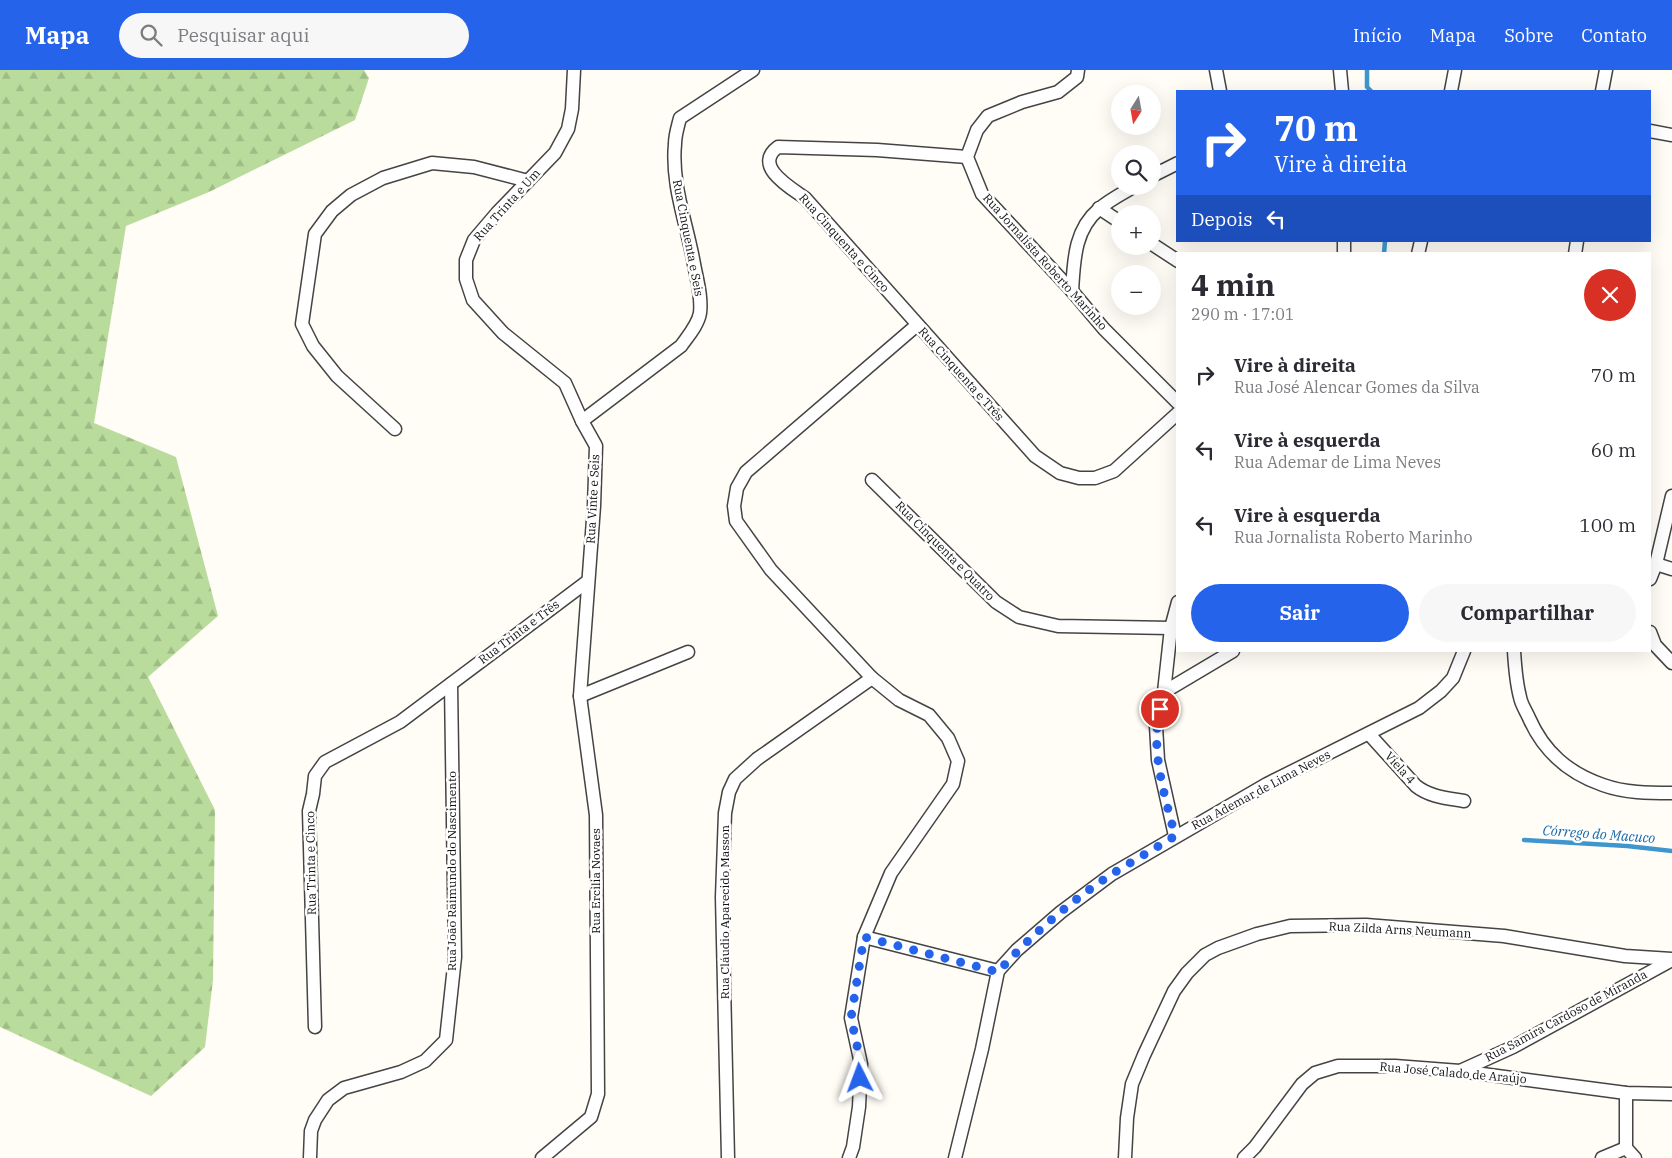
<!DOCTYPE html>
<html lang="pt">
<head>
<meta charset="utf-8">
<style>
	:root { --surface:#fff; --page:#f7f7f7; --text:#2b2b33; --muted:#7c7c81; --accent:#2563eb }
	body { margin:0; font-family:"IBM Plex Serif",serif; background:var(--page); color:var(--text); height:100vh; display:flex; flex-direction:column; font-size:19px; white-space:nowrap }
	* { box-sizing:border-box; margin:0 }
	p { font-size:16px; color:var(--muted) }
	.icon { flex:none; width:28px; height:28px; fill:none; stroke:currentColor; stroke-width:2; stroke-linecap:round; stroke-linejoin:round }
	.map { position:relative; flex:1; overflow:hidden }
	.panel { position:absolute; left:1176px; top:182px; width:475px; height:400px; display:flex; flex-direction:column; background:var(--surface); border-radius:0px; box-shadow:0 5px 20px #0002 }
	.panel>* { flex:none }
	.hud { position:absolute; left:1176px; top:20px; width:475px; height:152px; border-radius:0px; box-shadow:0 5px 20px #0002; background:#2563eb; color:#fff; overflow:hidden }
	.needle { width:32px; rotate:191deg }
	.buttons { position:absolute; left:1111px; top:15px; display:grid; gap:10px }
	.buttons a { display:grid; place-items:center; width:50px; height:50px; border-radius:50%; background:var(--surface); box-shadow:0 5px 20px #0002; font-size:25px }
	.pin { position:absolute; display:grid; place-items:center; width:42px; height:42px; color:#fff; margin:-21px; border:2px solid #fff; border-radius:50%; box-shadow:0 1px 5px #0007 }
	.me { position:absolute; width:55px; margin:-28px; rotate:357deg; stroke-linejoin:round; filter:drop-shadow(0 0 4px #0008) }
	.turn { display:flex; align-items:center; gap:18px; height:105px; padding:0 15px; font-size:22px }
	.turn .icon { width:65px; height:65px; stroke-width:2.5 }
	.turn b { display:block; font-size:35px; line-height:42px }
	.then { display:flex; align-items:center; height:48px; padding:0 15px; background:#0003; gap:10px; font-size:19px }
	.round { display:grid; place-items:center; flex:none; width:52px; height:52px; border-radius:26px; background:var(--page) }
	.headline { display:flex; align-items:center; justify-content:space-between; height:85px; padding:0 15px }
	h1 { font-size:30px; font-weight:800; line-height:38px }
	.primary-button { display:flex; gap:10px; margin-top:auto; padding:10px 15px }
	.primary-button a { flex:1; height:58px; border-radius:30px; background:var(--accent); color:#fff; font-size:20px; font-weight:800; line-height:58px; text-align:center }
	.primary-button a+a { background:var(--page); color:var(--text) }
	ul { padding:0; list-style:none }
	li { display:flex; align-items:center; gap:15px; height:75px; padding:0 15px }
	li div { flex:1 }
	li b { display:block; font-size:19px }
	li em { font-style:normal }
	header { display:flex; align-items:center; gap:30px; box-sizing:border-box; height:70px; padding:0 25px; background:var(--accent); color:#fff }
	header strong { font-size:24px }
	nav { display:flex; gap:28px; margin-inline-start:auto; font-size:18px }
	.search { width:350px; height:45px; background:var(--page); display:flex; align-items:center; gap:12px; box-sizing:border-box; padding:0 18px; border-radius:28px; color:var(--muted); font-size:19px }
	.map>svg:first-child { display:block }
	.forest { fill:url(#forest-firs) }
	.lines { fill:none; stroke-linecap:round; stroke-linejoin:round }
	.stream { stroke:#3f96cf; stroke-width:4.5 }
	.minor-casing { stroke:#444; stroke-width:15 }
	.minor { stroke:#fff; stroke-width:12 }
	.route { stroke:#2563eb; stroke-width:9; stroke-dasharray:0 16.2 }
	.labels { text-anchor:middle; stroke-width:5; stroke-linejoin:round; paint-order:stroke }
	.street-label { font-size:12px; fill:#111; stroke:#fff }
	.water-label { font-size:14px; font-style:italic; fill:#1768a6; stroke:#fff }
</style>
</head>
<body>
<header>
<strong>Mapa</strong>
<div class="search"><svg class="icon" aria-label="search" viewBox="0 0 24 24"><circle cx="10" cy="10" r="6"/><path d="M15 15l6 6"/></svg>Pesquisar aqui</div>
<nav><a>Início</a><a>Mapa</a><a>Sobre</a><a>Contato</a></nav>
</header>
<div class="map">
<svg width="1672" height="1088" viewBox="0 0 1672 1088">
	<defs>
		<pattern id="forest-firs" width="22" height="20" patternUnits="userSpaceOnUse" patternTransform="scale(1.25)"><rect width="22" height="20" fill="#b9dc9c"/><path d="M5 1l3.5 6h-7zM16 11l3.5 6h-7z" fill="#9ebc85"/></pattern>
	</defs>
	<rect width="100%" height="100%" fill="#fffdf5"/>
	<path class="forest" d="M0,0H364L369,8L355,50L209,122L126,156L94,353L176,387L218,546L148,607L215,740L213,910L205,977L151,1026L0,957Z"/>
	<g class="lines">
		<g class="stream">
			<path d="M1367,0V17L1371,21"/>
			<path d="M1384,184L1385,171"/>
			<path d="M1524,770L1627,776L1672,781"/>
		</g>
		<g class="minor-casing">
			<g id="minor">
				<path d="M1078,0L1077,7L1058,22L1022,32L988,46L977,60L967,87L982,124L1072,221L1104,259L1178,333"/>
				<path d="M1216,0L1220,21"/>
				<path d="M1340,0L1342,21"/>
				<path d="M1451,21L1455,0"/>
				<path d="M1602,21L1606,0"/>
				<path d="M1650,61L1672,65"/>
				<path d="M967,87L877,80L778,77C752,96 791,118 805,128L1035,386L1060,403L1079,408H1095L1114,401L1178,343"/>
				<path d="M1152,106L1178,93"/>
				<path d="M1099,138L1120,152"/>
				<path d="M1344,171V184"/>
				<path d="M1152,174L1178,191"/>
				<path d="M1418,184L1421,171"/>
				<path d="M1575,184L1577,171"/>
				<path d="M1072,221C1074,191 1074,160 1099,139C1109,130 1123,123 1135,116"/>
				<path d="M582,351L681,276C688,266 698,255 700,243C702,227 697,210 694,194C687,154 671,115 675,74C675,65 678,56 680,48L753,0"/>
				<path d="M395,359L337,306L313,276L302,254L315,164L332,141L351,125L383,108L432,93L474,97L528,111"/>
				<path d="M872,410L996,532L1019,547L1058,556L1171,558"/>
				<path d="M1656,494L1672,499"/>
				<path d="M1650,509L1656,494L1672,426"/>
				<path d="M1650,562L1655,575L1672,593"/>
				<path d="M1514,581C1515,597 1516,612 1520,627C1521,634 1526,641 1529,648C1544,682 1568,703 1603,715C1625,723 1649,723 1672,723"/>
				<path d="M1164,622L1233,581"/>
				<path d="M580,626L688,582"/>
				<path d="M1369,664L1416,716C1430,727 1447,728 1464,731"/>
				<path d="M1175,766L1158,690L1156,656L1164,622L1171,558L1178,532"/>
				<path d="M864,867L998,901"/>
				<path d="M315,957L309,741L313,724L315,706L325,692L400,652L588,511"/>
				<path d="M1460,1001L1513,977L1672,890"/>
				<path d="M1626,1023V1078L1635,1088"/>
				<path d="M310,1088L311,1061L315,1050L328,1030L344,1018L401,1002L425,991L446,970L455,887L451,614"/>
				<path d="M542,1088L591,1047L598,1024L596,745L580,626L594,436L596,376L582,351L565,313L503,263L473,230L466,209V190L474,170L497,143L555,83L568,59L572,39L574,0"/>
				<path d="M728,1088L722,827L725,743L729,722L735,709L757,689L872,608"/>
				<path d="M849,1088L853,1077L859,1037L861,994L851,948L864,867L891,803L953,714L958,691L948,668L929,645L899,630L872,608L771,500L736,451L734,436L737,418L746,402L917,255"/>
				<path d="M955,1088L982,979L998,901L1017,880L1061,842L1112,804L1267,714L1419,638L1441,621L1453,608L1464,581"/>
				<path d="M1125,1088L1127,1048L1132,1014L1144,985L1174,921L1187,903L1205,885L1218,878L1257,864L1290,856L1366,855L1504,866L1625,886L1672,889"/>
				<path d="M1244,1088L1255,1077L1302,1014L1315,1003L1338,996H1395L1460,1001L1626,1023L1672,1024"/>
				<path d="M1602,1088L1626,1078"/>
			</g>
		</g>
		<use href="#minor" class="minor"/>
	</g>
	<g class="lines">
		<path class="route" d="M860,1008L861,994L851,948L864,867L998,902C1031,865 1071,831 1112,804C1133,791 1154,779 1175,766C1165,726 1150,681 1160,639"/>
	</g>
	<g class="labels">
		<g class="street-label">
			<text transform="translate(507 135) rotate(-48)" y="4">Rua Trinta e Um</text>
			<text transform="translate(688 168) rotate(79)" y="4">Rua Cinquenta e Seis</text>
			<text transform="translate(844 173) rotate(48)" y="4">Rua Cinquenta e Cinco</text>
			<text transform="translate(1045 192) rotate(48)" y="4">Rua Jornalista Roberto Marinho</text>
			<text transform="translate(961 304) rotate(48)" y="4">Rua Cinquenta e Três</text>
			<text transform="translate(593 429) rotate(-87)" y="4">Rua Vinte e Seis</text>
			<text transform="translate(945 481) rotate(45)" y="4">Rua Cinquenta e Quatro</text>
			<text transform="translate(519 562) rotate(-37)" y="4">Rua Trinta e Três</text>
			<text transform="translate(1400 698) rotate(48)" y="4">Viela 4</text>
			<text transform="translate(1261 720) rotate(-28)" y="4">Rua Ademar de Lima Neves</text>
			<text transform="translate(311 793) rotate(-91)" y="4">Rua Trinta e Cinco</text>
			<text transform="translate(452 801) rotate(-90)" y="4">Rua João Raimundo do Nascimento</text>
			<text transform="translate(596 811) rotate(-90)" y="4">Rua Ercilia Novaes</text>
			<text transform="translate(725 842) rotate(-90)" y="4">Rua Cláudio Aparecido Masson</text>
			<text transform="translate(1400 860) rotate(3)" y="4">Rua Zilda Arns Neumann</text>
			<text transform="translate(1566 946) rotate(-28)" y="4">Rua Samira Cardoso de Miranda</text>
			<text transform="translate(1453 1003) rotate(5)" y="4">Rua José Calado de Araújo</text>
		</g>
		<g class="water-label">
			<text transform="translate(1599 764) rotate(4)" y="5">Córrego do Macuco</text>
		</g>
	</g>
</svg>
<div class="buttons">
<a><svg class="needle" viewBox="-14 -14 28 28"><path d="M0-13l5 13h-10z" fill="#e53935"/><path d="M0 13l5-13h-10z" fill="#7c7c81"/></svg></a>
<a><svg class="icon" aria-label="search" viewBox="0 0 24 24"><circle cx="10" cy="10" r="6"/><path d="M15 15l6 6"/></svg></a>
<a>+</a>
<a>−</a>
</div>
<div class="pin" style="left:1160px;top:639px;background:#d93025"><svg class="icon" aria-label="arrive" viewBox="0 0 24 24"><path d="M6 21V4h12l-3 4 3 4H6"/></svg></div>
<svg class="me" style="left:860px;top:1008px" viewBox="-20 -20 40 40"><path d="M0-17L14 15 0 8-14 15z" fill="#2563eb" stroke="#fff" stroke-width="4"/></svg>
<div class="hud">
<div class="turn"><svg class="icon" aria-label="right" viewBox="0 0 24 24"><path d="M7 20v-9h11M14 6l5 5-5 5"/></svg><div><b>70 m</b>Vire à direita</div></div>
<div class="then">Depois<svg class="icon" aria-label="left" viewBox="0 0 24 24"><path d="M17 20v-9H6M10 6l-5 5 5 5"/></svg></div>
</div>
<section class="panel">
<div class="headline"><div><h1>4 min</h1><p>290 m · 17:01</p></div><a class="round" style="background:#d93025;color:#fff"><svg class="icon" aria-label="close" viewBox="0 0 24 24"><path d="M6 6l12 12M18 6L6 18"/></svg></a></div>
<ul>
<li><svg class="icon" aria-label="right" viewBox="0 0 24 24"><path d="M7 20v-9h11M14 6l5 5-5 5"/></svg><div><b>Vire à direita</b><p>Rua José Alencar Gomes da Silva</p></div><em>70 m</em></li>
<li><svg class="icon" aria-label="left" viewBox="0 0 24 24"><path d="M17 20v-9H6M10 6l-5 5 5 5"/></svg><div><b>Vire à esquerda</b><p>Rua Ademar de Lima Neves</p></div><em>60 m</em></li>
<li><svg class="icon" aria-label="left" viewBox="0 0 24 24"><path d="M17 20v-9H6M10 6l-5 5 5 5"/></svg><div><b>Vire à esquerda</b><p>Rua Jornalista Roberto Marinho</p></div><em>100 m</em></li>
</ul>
<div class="primary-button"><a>Sair</a><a>Compartilhar</a></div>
</section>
</div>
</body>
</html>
